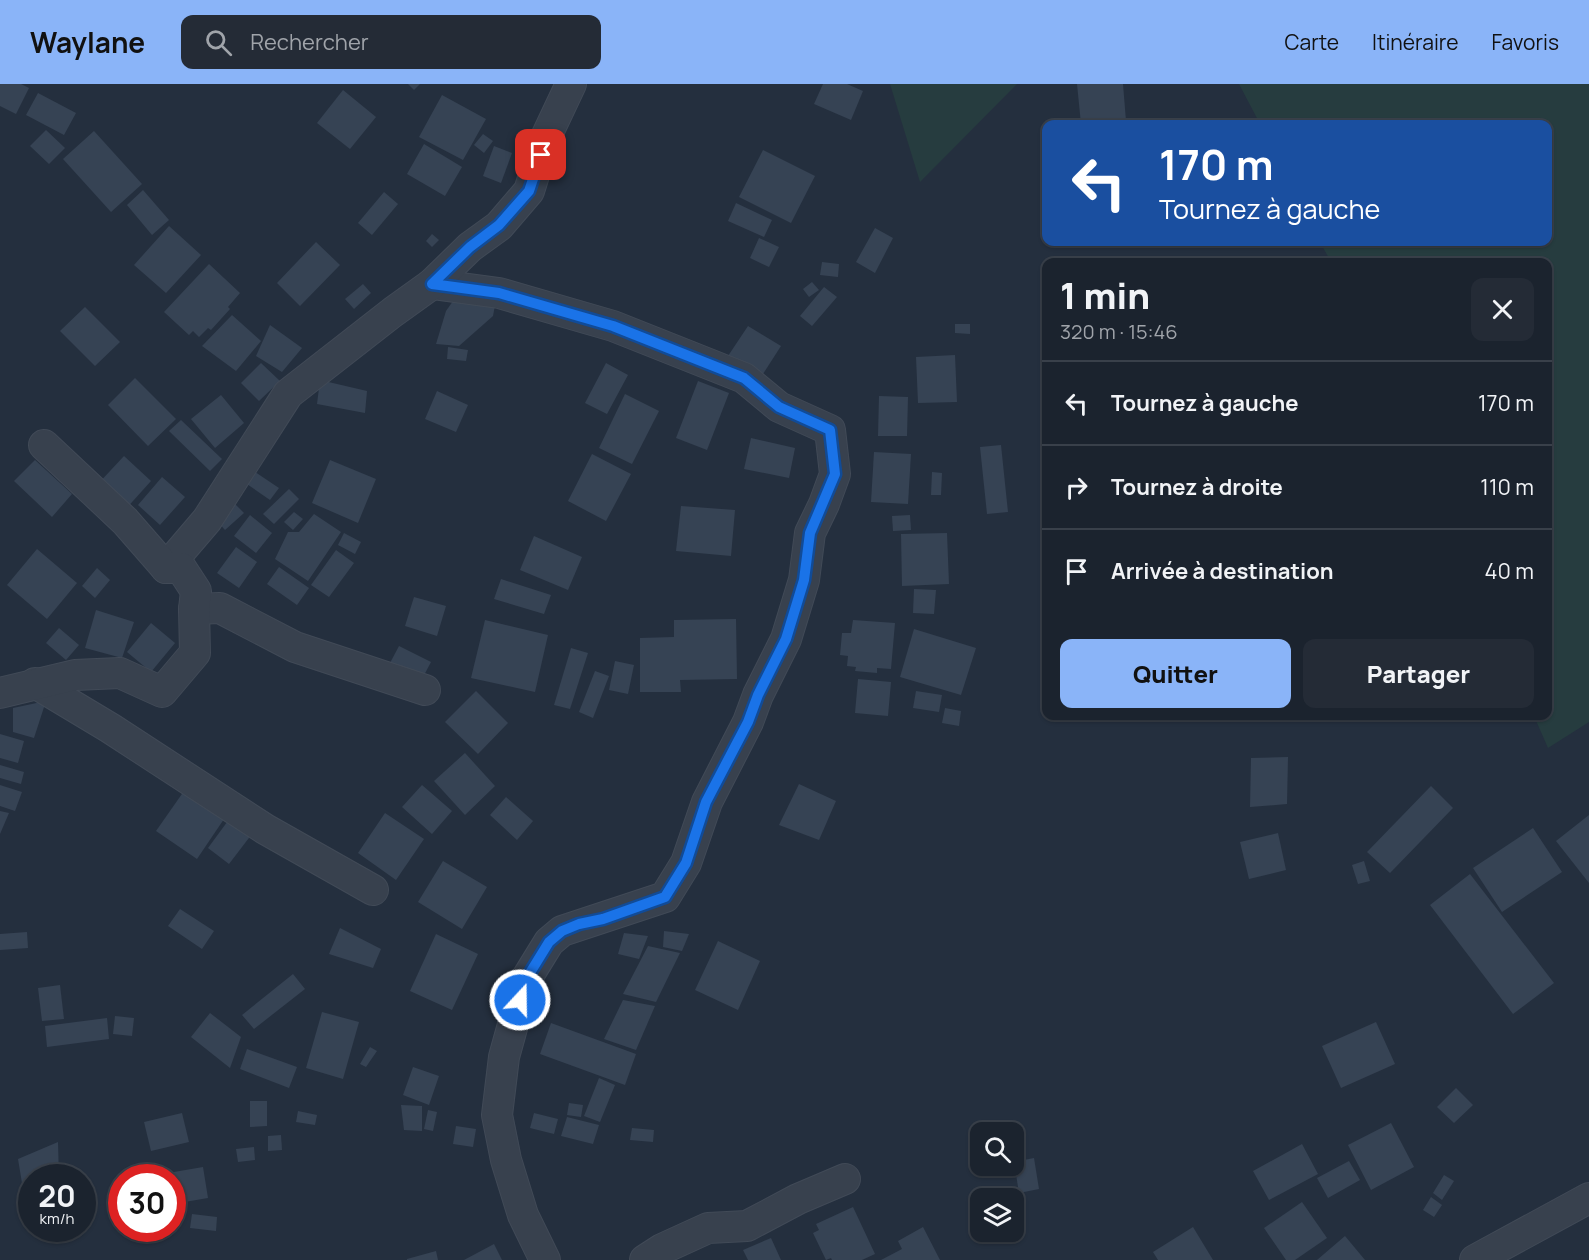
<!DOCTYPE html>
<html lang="fr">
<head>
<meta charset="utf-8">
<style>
	:root { --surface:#1b232e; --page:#242b36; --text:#f1f3f6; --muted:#a0a4aa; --line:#39404a; --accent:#8ab4f8 }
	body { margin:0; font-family:Manrope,sans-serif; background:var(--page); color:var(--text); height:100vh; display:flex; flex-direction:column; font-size:22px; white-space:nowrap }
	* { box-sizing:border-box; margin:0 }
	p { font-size:20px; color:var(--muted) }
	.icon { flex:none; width:33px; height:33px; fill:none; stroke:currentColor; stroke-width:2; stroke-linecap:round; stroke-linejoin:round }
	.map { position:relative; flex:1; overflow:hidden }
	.sheet { position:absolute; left:1042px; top:174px; width:510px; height:462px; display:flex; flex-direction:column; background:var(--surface); border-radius:12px; box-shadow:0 2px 4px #0004,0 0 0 2px var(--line) }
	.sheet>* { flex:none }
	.banner { position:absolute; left:1042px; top:36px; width:510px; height:126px; border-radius:12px; box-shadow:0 2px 4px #0004,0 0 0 2px var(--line); background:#1a4fa0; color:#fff; overflow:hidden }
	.fabs { position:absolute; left:970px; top:1038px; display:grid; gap:12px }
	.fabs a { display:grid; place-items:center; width:54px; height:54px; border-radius:12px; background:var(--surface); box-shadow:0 2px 4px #0004,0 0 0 2px var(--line); font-size:30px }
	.speed { position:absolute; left:18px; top:1080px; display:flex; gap:12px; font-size:30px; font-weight:700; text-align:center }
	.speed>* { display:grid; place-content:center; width:78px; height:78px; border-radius:50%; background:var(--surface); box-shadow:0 2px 4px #0004,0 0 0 2px var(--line); line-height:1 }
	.speed small { font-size:15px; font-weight:400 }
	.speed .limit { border:9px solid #d22; background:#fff; color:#111 }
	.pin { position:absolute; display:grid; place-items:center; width:51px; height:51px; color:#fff; margin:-26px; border-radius:12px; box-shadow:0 3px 9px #0006 }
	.me { position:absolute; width:66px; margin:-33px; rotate:21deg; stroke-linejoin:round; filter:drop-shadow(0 0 4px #0008) }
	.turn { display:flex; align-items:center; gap:21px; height:126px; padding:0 18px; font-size:27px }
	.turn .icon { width:78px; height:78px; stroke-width:2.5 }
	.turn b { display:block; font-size:42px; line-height:51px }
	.round { display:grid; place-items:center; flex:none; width:63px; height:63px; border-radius:12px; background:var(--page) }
	.headline { display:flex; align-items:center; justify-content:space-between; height:102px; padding:0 18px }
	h1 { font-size:36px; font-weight:800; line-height:45px }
	.action { display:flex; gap:12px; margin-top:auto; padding:12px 18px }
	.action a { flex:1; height:69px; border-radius:12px; background:var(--accent); color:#111; font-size:24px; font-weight:800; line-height:69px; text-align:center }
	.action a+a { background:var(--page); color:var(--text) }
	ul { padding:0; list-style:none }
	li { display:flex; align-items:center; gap:18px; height:84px; padding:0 18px; border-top:2px solid var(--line) }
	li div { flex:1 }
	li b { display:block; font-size:22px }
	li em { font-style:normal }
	header { display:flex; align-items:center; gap:36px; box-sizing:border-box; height:84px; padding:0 30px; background:var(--accent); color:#111 }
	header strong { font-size:28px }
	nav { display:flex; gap:33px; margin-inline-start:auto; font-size:21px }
	.search { width:420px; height:54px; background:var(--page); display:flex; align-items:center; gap:15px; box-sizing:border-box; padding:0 21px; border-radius:12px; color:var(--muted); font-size:22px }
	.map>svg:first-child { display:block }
	.green { fill:#263c3f }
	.building { fill:#364354 }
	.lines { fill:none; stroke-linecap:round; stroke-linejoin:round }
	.minor-casing { stroke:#414a57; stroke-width:32 }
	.minor { stroke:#38414e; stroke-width:30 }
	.route-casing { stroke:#114b97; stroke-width:15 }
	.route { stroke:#1a73e8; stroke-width:10 }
</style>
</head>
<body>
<header>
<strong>Waylane</strong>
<div class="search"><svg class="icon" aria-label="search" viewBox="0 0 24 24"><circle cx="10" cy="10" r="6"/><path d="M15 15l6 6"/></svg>Rechercher</div>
<nav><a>Carte</a><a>Itinéraire</a><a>Favoris</a></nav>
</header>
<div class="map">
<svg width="1589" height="1176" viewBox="0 0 1589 1176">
	<rect width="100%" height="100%" fill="#242f3e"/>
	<g class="green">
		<path d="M890,0H1017L920,98Z"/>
		<path d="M1239,0H1589V638L1548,664L1534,632H1548V178H1331L1320,158H1548V40H1260Z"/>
	</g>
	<g class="building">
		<path d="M0,0H21L29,4L16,30L0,22Z"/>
		<path d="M408,0H420L414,6Z"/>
		<path d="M823,0H847L863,7L851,36L814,20Z"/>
		<path d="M1077,0H1123L1126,37L1081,40Z"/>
		<path d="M343,6L376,33L350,65L317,39Z"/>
		<path d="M38,9L76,29L64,51L26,31Z"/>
		<path d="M442,11L486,35L463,76L419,53Z"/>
		<path d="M46,46L65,64L49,80L30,62Z"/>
		<path d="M94,47L142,100L111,128L63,75Z"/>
		<path d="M483,50L493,57L484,69L474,61Z"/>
		<path d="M424,60L462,83L445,112L407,90Z"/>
		<path d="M494,62L512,69L501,99L483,92Z"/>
		<path d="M763,66L815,92L791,139L739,113Z"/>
		<path d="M143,106L169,136L152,151L127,121Z"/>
		<path d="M384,108L398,120L372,151L358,139Z"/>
		<path d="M736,119L772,136L764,153L728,137Z"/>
		<path d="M169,142L201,171L166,209L134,181Z"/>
		<path d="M875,144L893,154L875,189L856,178Z"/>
		<path d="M432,150L439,156L432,163L426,157Z"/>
		<path d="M759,154L779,163L769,183L750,174Z"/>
		<path d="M316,158L340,181L300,222L277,199Z"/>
		<path d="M822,178L839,180L838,193L820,191Z"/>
		<path d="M209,180L240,209L228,223L230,225L211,246L208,244L199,253L193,247L189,251L164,228Z"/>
		<path d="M812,198L819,206L809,213L803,205Z"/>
		<path d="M363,200L371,209L354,225L345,215Z"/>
		<path d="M824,203L837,213L812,242L800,232Z"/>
		<path d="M460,207L496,216L493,232L459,262L436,260L446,227Z"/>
		<path d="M85,223L120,258L95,282L60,247Z"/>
		<path d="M232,231L261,257L236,287L202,262Z"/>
		<path d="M955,240H970V250L955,249Z"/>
		<path d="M270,241L302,264L282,288L256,272Z"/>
		<path d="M748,242L781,262L761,293L728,272Z"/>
		<path d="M448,263L468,266L466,277L447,275Z"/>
		<path d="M955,271L957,318L918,319L916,273Z"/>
		<path d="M261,279L280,297L259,317L241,299Z"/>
		<path d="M606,279L628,291L607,330L585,319Z"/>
		<path d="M135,294L176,335L148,362L108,321Z"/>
		<path d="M320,296L367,307L365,329L317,320Z"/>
		<path d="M698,297L729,309L707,366L676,354Z"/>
		<path d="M437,307L468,321L456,348L425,335Z"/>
		<path d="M625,310L659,327L632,380L599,364Z"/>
		<path d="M221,311L244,339L215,364L191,335Z"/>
		<path d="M879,312L908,313L907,352H878Z"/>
		<path d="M181,336L222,375L210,387L169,347Z"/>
		<path d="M751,354L795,364L789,394L744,385Z"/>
		<path d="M1001,361L1008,428L987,430L980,363Z"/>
		<path d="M874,368L911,370L908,420L871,418Z"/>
		<path d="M592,370L631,390L606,437L568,417Z"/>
		<path d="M124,372L151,397L124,427L97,401Z"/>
		<path d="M35,376L72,410L52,433L14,397Z"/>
		<path d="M330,376L376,395L358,439L312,419Z"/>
		<path d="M252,386L279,404L270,416L244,398Z"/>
		<path d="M932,388L942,389L941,411H931Z"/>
		<path d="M162,393L185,413L160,441L138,421Z"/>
		<path d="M289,405L299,415L274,440L263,430Z"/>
		<path d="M234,419L244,429L225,446L216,436Z"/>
		<path d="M681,422L735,426L731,472L676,467Z"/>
		<path d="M294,428L303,435L293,446L284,438Z"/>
		<path d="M314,430L341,448L308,497L275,475L288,448H299Z"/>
		<path d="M250,431L272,449L256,469L234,452Z"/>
		<path d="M910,431L911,446L893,447L892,432Z"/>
		<path d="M344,449L361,458L355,470L338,461Z"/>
		<path d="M947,449L949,500L902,502L901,450Z"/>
		<path d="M534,452L582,473L568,506L520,486Z"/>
		<path d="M236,463L257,478L239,504L217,489Z"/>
		<path d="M37,465L77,499L47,535L7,501Z"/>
		<path d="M336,466L354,479L329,513L311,501Z"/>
		<path d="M279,483L309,504L297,521L267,500Z"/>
		<path d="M97,484L110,496L95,514L82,502Z"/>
		<path d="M501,495L551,511L544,530L494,515Z"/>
		<path d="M914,505L936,506L934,530L913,529Z"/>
		<path d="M414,513L446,522L437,552L405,542Z"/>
		<path d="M96,526L134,538L122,574L85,564Z"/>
		<path d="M736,535L737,595L680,596L681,608H640V554L674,553V536Z"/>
		<path d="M485,536L548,551L535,608L471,594Z"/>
		<path d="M853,536L895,539L891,585L877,584V589L855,587L856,583L847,582L848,572L840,571L842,549H851Z"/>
		<path d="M151,539L175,559L151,588L127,568Z"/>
		<path d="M59,544L79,561L66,576L46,559Z"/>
		<path d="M914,545L976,564L961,611L900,593Z"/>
		<path d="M399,562L431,578L422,595L390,579Z"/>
		<path d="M571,564L588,569L570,625L554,621Z"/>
		<path d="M615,577L634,581L628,610L609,606Z"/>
		<path d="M595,587L609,592L593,634L579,628Z"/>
		<path d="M858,595L891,598L888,632L855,629Z"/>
		<path d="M476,607L508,639L478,670L445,638Z"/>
		<path d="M916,607L942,611L939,628L913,624Z"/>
		<path d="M46,617L34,654L13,648V624Z"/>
		<path d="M945,624L961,627L959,642L942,639Z"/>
		<path d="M0,650L24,657L18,679L0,674Z"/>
		<path d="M465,669L495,702L465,731L434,697Z"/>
		<path d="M1288,673L1287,720L1250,723L1251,674Z"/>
		<path d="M0,681L24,688L21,700L0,694Z"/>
		<path d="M799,700L836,717L819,756L779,741Z"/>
		<path d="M0,701L22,708L15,727L0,722Z"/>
		<path d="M422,701L452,727L432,750L402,723Z"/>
		<path d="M1431,702L1453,724L1390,789L1367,768Z"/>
		<path d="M184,707L224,735L197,775L156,747Z"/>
		<path d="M506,713L533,737L517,756L490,731Z"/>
		<path d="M0,727L9,729L0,750Z"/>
		<path d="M385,729L424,755L396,796L358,769Z"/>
		<path d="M233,730L255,746L229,780L208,764Z"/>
		<path d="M1589,731V799L1556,757Z"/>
		<path d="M1533,744L1562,788L1502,828L1473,784Z"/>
		<path d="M1278,749L1286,786L1249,795L1240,758Z"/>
		<path d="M443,777L487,803L462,845L418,818Z"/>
		<path d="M1364,777L1370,797L1358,800L1352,781Z"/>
		<path d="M1470,790L1554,899L1513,930L1430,821Z"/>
		<path d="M180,825L214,847L202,865L168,842Z"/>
		<path d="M340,844L381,865L373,884L329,870Z"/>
		<path d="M664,847L689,850L682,867L663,863Z"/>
		<path d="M27,848L28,864L0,866V850Z"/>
		<path d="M624,849L648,852L639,875L618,870Z"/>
		<path d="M436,850L478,870L452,926L410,907Z"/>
		<path d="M718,857L760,877L738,926L695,906Z"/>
		<path d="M648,862L680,869L656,918L623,910Z"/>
		<path d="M293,890L305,905L254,945L242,931Z"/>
		<path d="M60,901L64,935L42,937L38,904Z"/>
		<path d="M623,916L655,922L636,966L604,955Z"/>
		<path d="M322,928L359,938L343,995L306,984Z"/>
		<path d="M210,929L241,953L230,984L191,953Z"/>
		<path d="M115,932L134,934L132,952L113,950Z"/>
		<path d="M107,934L109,955L47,963L45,942Z"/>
		<path d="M1376,938L1395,980L1341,1004L1322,962Z"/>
		<path d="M551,939L636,970L625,1001L540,970Z"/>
		<path d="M370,963L377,967L366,983L360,980Z"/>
		<path d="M247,965L297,983L289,1004L240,985Z"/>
		<path d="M413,983L439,992L429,1021L403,1011Z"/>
		<path d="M599,994L615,1001L600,1038L584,1032Z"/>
		<path d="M1456,1004L1473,1021L1454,1039L1437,1023Z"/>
		<path d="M250,1017H267V1042L250,1043Z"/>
		<path d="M569,1019L583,1021L581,1033L567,1031Z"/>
		<path d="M401,1021L422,1022V1047L404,1046Z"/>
		<path d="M428,1026L437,1028L433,1047L424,1045Z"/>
		<path d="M298,1027L317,1031L315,1041L296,1038Z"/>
		<path d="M182,1029L189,1058L151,1067L144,1038Z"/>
		<path d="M534,1029L558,1035L554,1050L530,1044Z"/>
		<path d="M567,1033L599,1041L593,1060L561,1052Z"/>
		<path d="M1391,1039L1414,1083L1371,1106L1348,1061Z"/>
		<path d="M456,1042L476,1045L473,1063L453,1060Z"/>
		<path d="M632,1044L654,1046L653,1058L630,1056Z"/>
		<path d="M281,1051L282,1066L268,1067V1052Z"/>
		<path d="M58,1058L59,1094H32V1102L23,1105L18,1075Z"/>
		<path d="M1302,1060L1318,1090L1269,1116L1253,1087Z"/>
		<path d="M254,1063L255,1076L238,1078L236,1065Z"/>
		<path d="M1034,1074L1039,1105L1019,1109L1014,1078Z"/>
		<path d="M1349,1077L1360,1096L1328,1114L1317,1094Z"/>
		<path d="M203,1083L208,1114L173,1120L172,1094H169L168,1089Z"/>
		<path d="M1444,1091L1454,1097L1442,1116L1433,1109Z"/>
		<path d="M1431,1113L1442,1121L1434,1133L1423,1126Z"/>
		<path d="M1302,1118L1327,1154L1295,1176H1286L1264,1144Z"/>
		<path d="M853,1123L875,1170L862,1176H832L831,1174L826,1176L813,1149L819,1146L816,1140Z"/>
		<path d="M192,1130L217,1133L216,1147L190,1144Z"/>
		<path d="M923,1143L940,1176H881L902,1165L898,1157Z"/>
		<path d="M1193,1143L1213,1176H1158L1153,1168Z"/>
		<path d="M1345,1152L1365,1176H1317Z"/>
		<path d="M771,1154L781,1176H748L743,1166Z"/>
		<path d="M494,1160L502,1176H464Z"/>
		<path d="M436,1167L438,1176H407V1175Z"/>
	</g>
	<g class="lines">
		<g class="minor-casing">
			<g id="minor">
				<path d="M432,200L499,209L613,242L744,294L779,323L830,346L835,390L824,420L810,449L804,496L786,555L758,611L748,638L707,718L686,779L665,813L562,847L549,858L525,897L504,973L497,1031L506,1076L523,1131L545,1176"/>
				<path d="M166,484L207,436L288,310L393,228L432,200L470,163L499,142L529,107L546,53L571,0"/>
				<path d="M194,525L220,524L295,563L425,606"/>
				<path d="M35,599L110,644L265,745L373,806"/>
				<path d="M0,609L75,591L120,589L162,608L195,569L194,525L196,507L181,484H166L125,437L44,361"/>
				<path d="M645,1176L662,1165L708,1144L747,1142L798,1115L845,1095"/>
				<path d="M1475,1176L1589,1114"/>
			</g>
		</g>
		<use href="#minor" class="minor"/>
	</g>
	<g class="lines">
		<g class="route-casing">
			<path id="route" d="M520,916L525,897L549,858L562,847L579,840L603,835L665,813L686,779L706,718L748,638L758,611L786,555L804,496L810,449L835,390L830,346L779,323L744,294L613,242L499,209L432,200L470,163L499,141L529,107L541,71"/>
		</g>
		<use href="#route" class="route"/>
	</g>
</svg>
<div class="fabs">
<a><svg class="icon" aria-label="search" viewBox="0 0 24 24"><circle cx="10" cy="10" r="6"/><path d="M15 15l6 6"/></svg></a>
<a><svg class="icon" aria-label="layers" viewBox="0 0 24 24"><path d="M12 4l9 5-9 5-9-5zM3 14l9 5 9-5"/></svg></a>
</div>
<div class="speed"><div>20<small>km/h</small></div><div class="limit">30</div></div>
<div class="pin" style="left:541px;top:71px;background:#d93025"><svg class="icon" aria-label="arrive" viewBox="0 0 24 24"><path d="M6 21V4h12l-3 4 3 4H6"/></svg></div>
<svg class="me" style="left:520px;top:916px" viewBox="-20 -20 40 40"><circle r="17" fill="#1a73e8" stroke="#fff" stroke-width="3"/><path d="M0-11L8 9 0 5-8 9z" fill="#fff"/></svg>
<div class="banner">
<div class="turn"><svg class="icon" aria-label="left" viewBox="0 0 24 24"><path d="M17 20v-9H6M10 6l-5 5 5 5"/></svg><div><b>170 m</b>Tournez à gauche</div></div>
</div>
<section class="sheet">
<div class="headline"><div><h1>1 min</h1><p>320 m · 15:46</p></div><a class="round"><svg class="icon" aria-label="close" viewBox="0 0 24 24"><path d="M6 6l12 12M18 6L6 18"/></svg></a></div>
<ul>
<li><svg class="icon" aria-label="left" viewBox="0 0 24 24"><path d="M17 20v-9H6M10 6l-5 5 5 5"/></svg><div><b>Tournez à gauche</b></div><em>170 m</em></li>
<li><svg class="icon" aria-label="right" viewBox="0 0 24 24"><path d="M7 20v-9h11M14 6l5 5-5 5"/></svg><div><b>Tournez à droite</b></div><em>110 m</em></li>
<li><svg class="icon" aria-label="arrive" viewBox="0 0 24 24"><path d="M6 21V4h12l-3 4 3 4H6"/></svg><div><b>Arrivée à destination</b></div><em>40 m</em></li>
</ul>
<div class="action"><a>Quitter</a><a>Partager</a></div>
</section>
</div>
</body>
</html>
